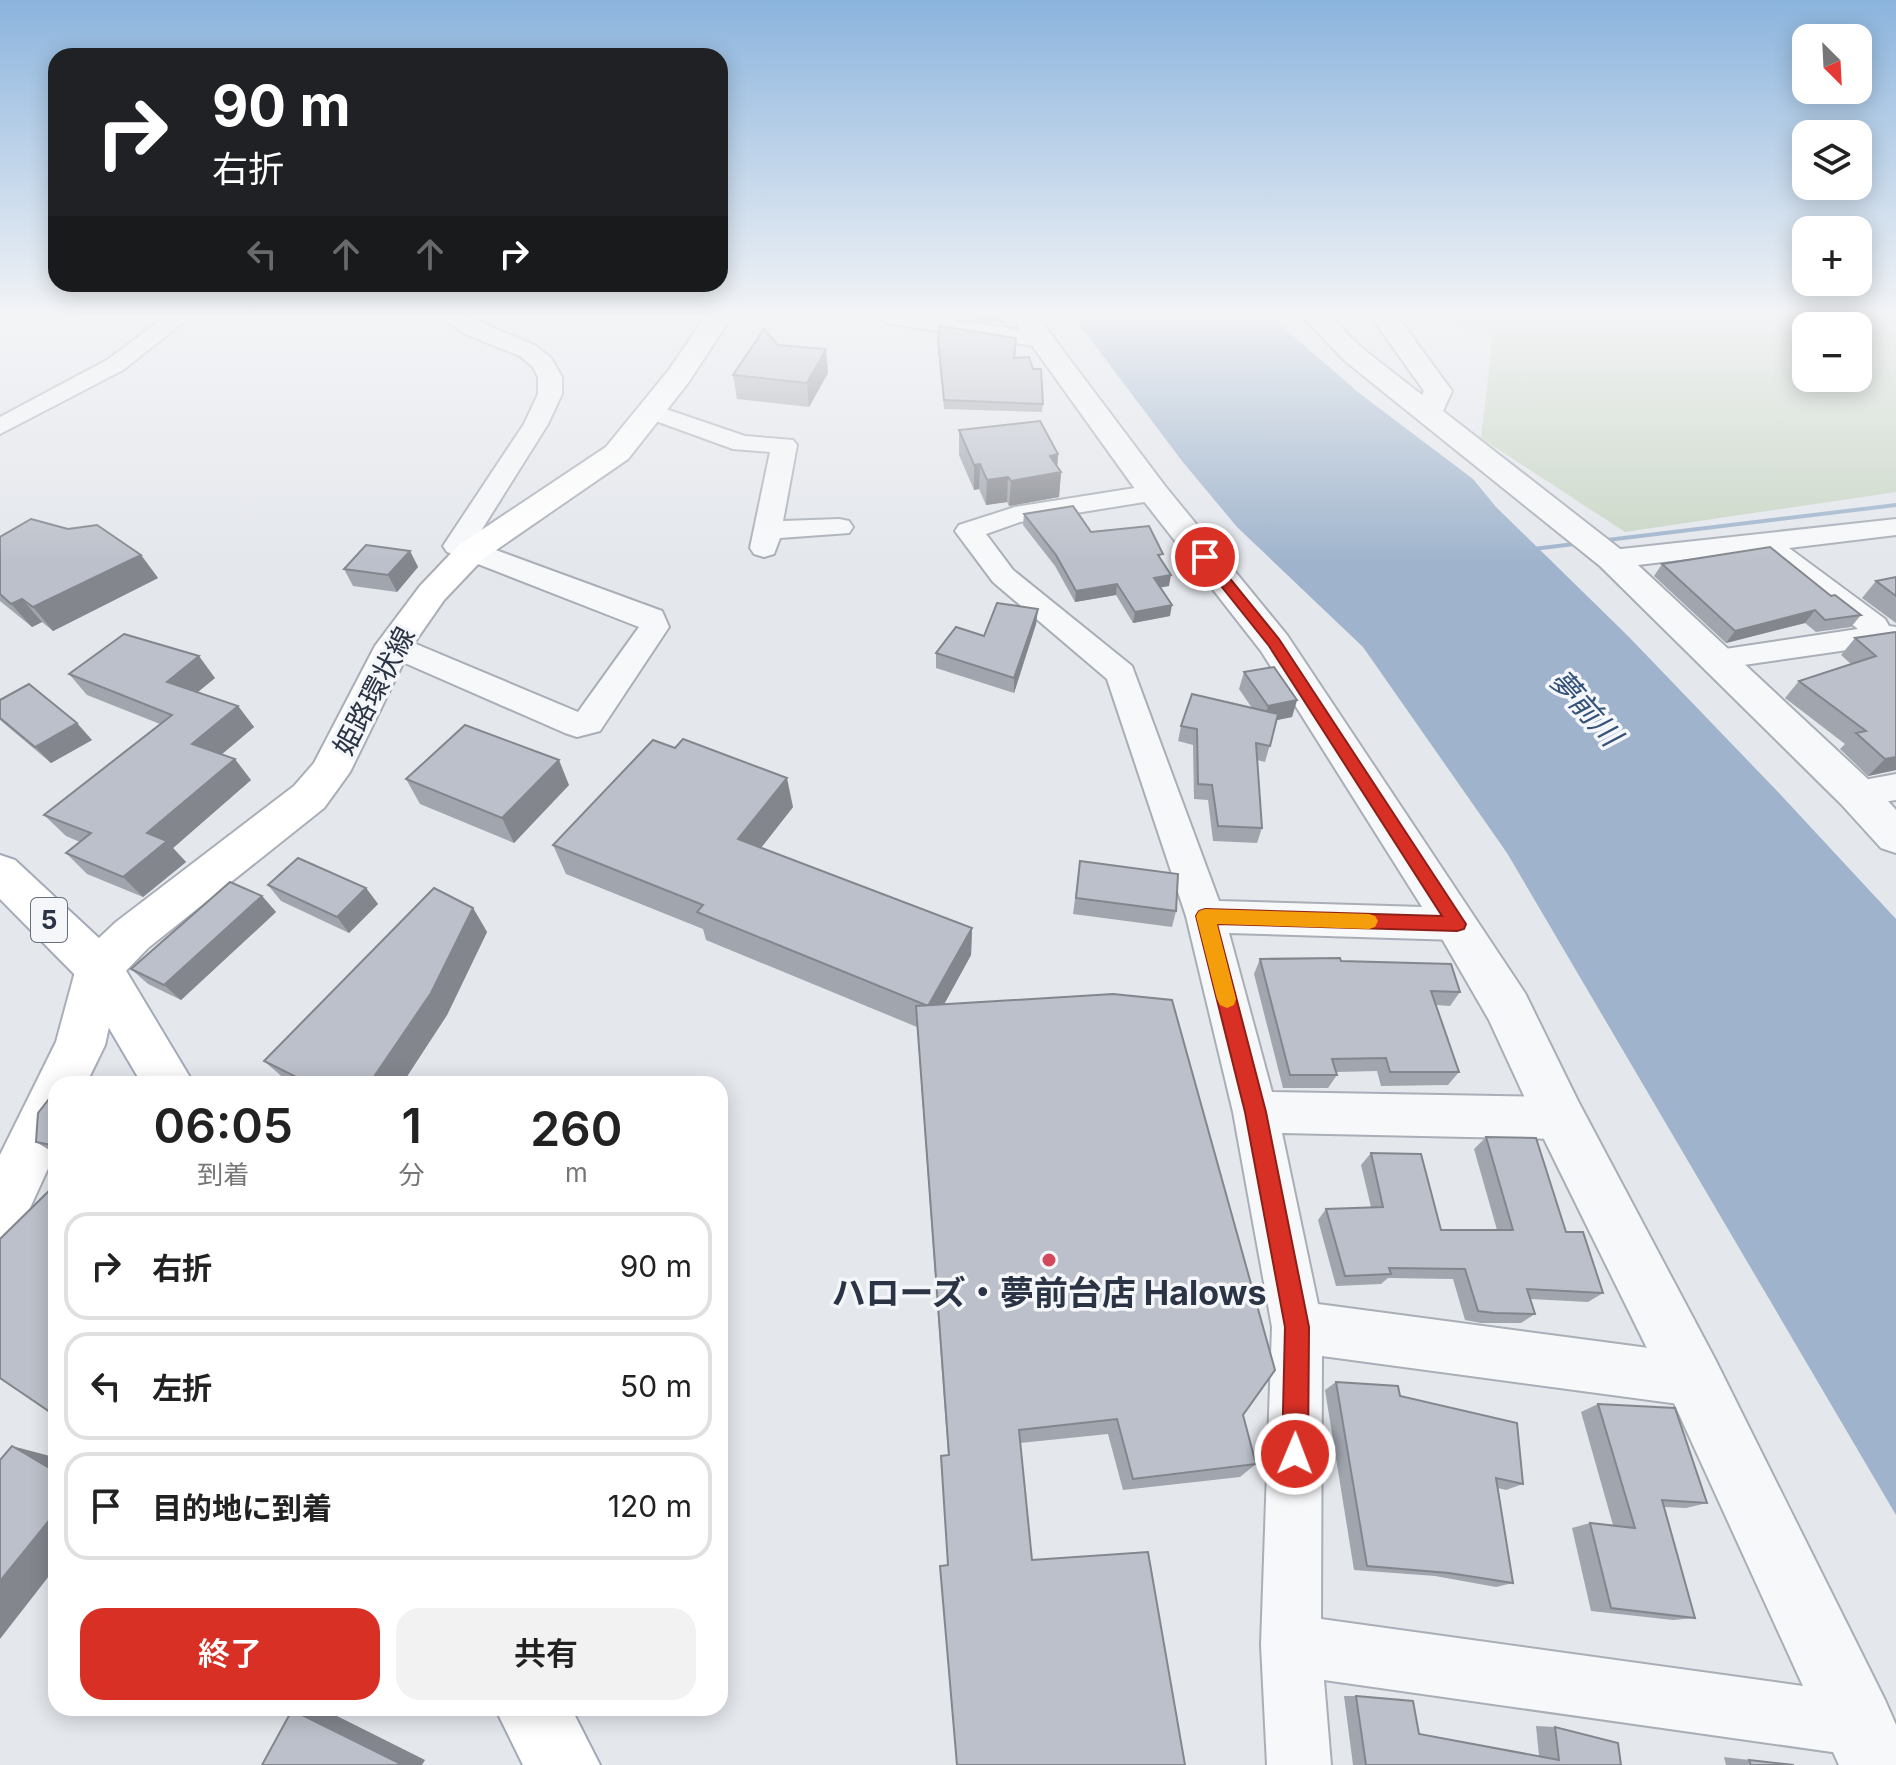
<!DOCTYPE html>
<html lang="ja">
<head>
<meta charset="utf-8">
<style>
	:root { --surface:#fff; --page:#f2f2f2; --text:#222; --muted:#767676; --line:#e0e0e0; --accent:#d93025 }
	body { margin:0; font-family:Inter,"Noto Sans JP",sans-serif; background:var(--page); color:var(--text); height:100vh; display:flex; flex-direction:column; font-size:30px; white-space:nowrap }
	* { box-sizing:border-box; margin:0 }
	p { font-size:26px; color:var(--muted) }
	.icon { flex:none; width:44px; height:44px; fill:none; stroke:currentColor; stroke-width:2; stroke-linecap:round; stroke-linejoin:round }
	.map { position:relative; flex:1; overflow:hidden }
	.sheet { position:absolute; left:48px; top:1076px; width:680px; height:640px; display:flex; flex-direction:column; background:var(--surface); border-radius:24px; box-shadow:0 4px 20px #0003 }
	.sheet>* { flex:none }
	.guide { position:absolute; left:48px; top:48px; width:680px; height:244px; border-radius:24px; box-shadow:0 4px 20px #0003; background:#202124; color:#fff; overflow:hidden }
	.needle { width:52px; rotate:156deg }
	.fabs { position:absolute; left:1792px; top:24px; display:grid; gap:16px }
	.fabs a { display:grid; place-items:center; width:80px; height:80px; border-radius:16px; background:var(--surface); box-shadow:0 4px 20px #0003; font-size:40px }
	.pin { position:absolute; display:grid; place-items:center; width:68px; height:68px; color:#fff; margin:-34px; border:4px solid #fff; border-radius:50%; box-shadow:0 2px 8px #0007 }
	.me { position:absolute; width:88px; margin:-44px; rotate:1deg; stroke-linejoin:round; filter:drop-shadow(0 0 6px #0008) }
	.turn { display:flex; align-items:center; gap:28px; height:168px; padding:0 32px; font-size:36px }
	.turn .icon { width:104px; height:104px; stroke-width:2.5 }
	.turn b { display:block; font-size:56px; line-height:68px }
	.lanes { display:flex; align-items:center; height:76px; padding:0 32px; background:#0003; justify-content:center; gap:40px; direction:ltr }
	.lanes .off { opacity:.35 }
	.eta { display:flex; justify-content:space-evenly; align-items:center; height:136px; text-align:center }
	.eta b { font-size:48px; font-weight:600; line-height:56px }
	.cta { display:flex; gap:16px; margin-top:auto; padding:16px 32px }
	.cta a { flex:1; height:92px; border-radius:24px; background:var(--accent); color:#fff; font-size:32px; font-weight:600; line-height:92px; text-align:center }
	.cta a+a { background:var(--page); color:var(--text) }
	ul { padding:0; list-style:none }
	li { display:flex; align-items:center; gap:24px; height:108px; margin:0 16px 12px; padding:0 16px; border:4px solid var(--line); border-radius:24px }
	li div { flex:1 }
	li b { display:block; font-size:30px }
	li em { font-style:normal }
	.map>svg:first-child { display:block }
	.green { fill:#c9d6c5; fill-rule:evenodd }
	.water { fill:#9fb4cc }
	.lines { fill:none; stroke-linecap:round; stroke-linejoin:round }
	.stream { fill:#9fb4cc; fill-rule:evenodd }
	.minor-casing { stroke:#a9aeb7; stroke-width:4 }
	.tertiary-casing { stroke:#a9aeb7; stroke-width:4 }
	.secondary-casing { stroke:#a9aeb7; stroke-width:4 }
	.primary-casing { stroke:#a3abb8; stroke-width:4 }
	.minor { fill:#f7f8fa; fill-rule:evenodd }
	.tertiary { fill:#f7f8fa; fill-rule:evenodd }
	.secondary { fill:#fff; fill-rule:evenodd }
	.primary { fill:#fff; fill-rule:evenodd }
	.wall { fill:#a1a5ae }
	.shaded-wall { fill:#83868d }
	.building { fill:#bbc0ca; stroke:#83868d; stroke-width:2 }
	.route { fill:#d93025; stroke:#8d1f18; stroke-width:2 }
	.slow { fill:#f59e0b }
	.poi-dot { fill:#d1495b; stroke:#f4f6f9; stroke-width:3 }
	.labels { text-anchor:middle; stroke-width:7; stroke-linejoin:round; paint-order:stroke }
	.shield { fill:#f4f6f9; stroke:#676e7b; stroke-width:2 }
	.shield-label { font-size:26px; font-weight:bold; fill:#2b3445 }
	.street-label { font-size:28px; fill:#2b3445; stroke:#f4f6f9 }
	.water-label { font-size:30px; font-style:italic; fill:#34527a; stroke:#f4f6f9 }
	.near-poi-label { font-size:34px; font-weight:bold; fill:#2b3445; stroke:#f4f6f9 }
</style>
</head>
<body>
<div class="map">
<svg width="1896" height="1765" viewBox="0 0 1896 1765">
	<rect width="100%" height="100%" fill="#e4e7ec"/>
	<path class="green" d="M1399,316H1896V492L1625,532L1481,438L1493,334ZM1806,326H1858V378H1806Z"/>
	<path class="water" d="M1073,316H1270L1359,393L1473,479L1496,507L1628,636L1779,793L1896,919V1515L1507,853L1363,647L1237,527L1182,461Z"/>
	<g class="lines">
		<path class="stream" d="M1896,503V507L1525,552L1521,550L1525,548Z"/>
		<g class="minor-casing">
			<g id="minor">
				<path d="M166,316H191L123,370L0,434V417L107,360Z"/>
				<path d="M441,316H467L536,346L551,358L562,377V394L548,424L474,542L662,611L669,627L600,731L577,737L565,733L382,653L377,646L382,639L393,636L404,639L578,712L639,627L447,552L443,546L524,424L538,394V377L533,367L520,356L465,334Z"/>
				<path d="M875,316H928L1041,333L1052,340L1041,347L886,323Z"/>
				<path d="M651,404L745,436L793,440L797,445L783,521L839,519L849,521L853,527L849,533L780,538L774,554L764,557L754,554L750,548L770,452L733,449L642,416L639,411L642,406Z"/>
				<path d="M1154,485L1163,487L1167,493L1163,499L1020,522L986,534L1013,570L1132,666L1219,901L1457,908L1471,913L1477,924L1471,935L1457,940L1229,933L1272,1092L1560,1097L1576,1103L1582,1118L1576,1133L1560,1139L1282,1133L1318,1304L1694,1354L1712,1362L1720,1380L1712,1398L1694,1406L1322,1356L1321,1619L1860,1694L1882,1703L1891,1725L1882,1747L1860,1756L1324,1680L1331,1765H1267L1261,1645L1272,1327L1233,1112L1186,916L1107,679L993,582L955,531L959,525L1015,507Z"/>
				<path d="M1896,519V535L1789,548L1885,619L1889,626L1896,627V643L1716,669L1705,666L1700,659L1705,652L1858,629L1757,551L1612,568L1602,565L1598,559L1602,553L1612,550Z"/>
				<path d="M1896,774V800L1856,806L1843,802L1838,793L1843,784Z"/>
			</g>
		</g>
		<g class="tertiary-casing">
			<g id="tertiary">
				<path d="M1011,316H1037L1165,486L1287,635L1525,993L1578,1101L1715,1359L1885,1700L1896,1725V1765H1839L1673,1401L1542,1135L1489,1020L1441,937L1261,651L1143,500Z"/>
				<path d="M1302,316H1329L1363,349L1422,395L1424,391L1371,316H1397L1452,391L1443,411L1624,552L1871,782L1896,810V853L1881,848L1841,804L1600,566L1345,361Z"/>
			</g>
		</g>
		<g class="secondary-casing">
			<path id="secondary" d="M706,316H732L688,383L628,459L483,559L444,600L410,649L350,772L324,808L148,948L120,977L105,1045L86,1084H56V1151L19,1232L0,1240V1155L56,1042L76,968L82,954L116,922L294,786L314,763L375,646L420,586L459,545L606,447L668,371Z"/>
		</g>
		<g class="primary-casing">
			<g id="primary">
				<path d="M0,855L15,860L116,954L194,1084H142L82,982L0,899Z"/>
				<path d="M495,1708H571L600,1765H523Z"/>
			</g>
		</g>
		<use href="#minor" class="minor"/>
		<use href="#tertiary" class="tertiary"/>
		<use href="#secondary" class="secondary"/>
		<use href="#primary" class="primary"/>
	</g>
	<g class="wall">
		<path d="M948,316H1005L1004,324Z"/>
		<path d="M938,340L1014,358L1043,404L1042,412L944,409Z"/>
		<path d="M778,345L826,349L828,373L809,407L737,399L733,375Z"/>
		<path d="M959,430L1058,454L1057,466L1061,472L1059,497L1009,506L1007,502L986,505L979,489L974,490L959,455Z"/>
		<path d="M1024,514L1091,532L1162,561L1169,586L1161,587L1170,616L1133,623L1116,595L1075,602L1055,566L1023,525Z"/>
		<path d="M0,537L141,555L158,578L53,631L42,622L32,627L0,601Z"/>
		<path d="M410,551L418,567L397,592L353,586L344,569Z"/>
		<path d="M1662,564L1831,596L1861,615L1851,627L1816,632L1805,623L1726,643L1654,576Z"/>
		<path d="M1896,577V623L1862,598L1876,581Z"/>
		<path d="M1038,609L1036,624L1014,693L936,668V653L984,636Z"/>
		<path d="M1896,633V770L1868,776L1840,749L1845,744L1785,698L1799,681L1851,664L1841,655L1855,638Z"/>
		<path d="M1244,672L1297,700L1292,717L1277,720L1265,762L1257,760L1262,828L1257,843L1213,841L1208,800L1194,799L1193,745L1178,741L1181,726L1252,708L1239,689Z"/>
		<path d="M69,674L215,678L198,692L238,706L254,727L222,754L251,780L173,848L186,862L143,897L87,874L66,853L80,842L66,836L44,815L160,724L87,695Z"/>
		<path d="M0,700L92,740L51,763L0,720Z"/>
		<path d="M406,779L569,785L514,843L420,804Z"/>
		<path d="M793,807L761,848L972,928L971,955L944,1004L1243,1415L1256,1464L1240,1477L1123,1490L1108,1434L1020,1443L948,1565V1455L917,1027L706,940L703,929L566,874L553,845Z"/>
		<path d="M1080,861L1176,911L1172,927L1073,914Z"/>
		<path d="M268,885L366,888L378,904L349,933L281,901Z"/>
		<path d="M262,896L276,912L181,1000L148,984L131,969Z"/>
		<path d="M473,908L487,932L447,1015L402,1084H292L287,1081L264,1061Z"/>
		<path d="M1260,959L1341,961L1460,992L1450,1006L1436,1005L1459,1072L1448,1085L1381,1086L1377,1071L1336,1072L1337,1075L1328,1088H1283L1254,974Z"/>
		<path d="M56,1090V1154L36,1142Z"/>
		<path d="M1486,1137L1566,1232L1603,1293L1588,1302L1531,1299L1535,1314L1521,1323H1481L1465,1320L1453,1279L1388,1278L1381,1284L1336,1286L1318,1220L1326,1209L1371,1207L1361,1165L1371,1153L1441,1230H1497L1474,1149Z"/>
		<path d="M1336,1382L1400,1396L1523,1484L1506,1490L1498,1488L1513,1583L1496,1587L1435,1576L1354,1570L1325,1390Z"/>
		<path d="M1598,1404L1707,1503L1686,1508L1664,1507L1695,1618L1673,1620L1591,1611L1572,1528L1590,1523L1613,1525L1581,1412Z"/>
		<path d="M1344,1696H1356L1419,1734L1539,1756L1536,1726L1555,1727L1621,1765H1353Z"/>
		<path d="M1724,1757L1749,1760L1794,1765H1726Z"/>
	</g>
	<g class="shaded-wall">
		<path d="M826,349L828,373L809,407L807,383Z"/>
		<path d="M1058,454L1057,473L1061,472L1059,497L1009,506L1011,481L1050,456Z"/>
		<path d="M980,464L979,489L974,490V465Z"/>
		<path d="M1008,477L1007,502L986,505L987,480Z"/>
		<path d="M410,551L418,567L397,592L388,575Z"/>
		<path d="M141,555L158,578L53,631L33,607Z"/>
		<path d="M1171,575L1169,586L1152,589L1154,578Z"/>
		<path d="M1117,584L1116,595L1075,602L1076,591Z"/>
		<path d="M22,599L42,622L32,627L11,604Z"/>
		<path d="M1172,605L1170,616L1133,623L1135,612Z"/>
		<path d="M1038,609L1036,624L1014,693V678Z"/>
		<path d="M1815,610L1805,623L1726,643L1735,631Z"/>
		<path d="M199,656L215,678L184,703L167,682Z"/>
		<path d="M1297,700L1292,717L1262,723L1268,706Z"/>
		<path d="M238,706L254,727L209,765L192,744Z"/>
		<path d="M77,723L92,740L51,763L35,747Z"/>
		<path d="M1896,757V770L1868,776L1885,759Z"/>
		<path d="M235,759L251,780L173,848L186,862L143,897L123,877L147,833Z"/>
		<path d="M559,760L569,785L514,843L502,818Z"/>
		<path d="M787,778L793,807L745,868L738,839Z"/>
		<path d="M366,888L378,904L349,933L337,917Z"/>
		<path d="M262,896L276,912L181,1000L164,985Z"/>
		<path d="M473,908L487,932L447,1015L402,1084H369Z"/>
		<path d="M972,928L971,955L929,1032L928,1006Z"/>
		<path d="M12,1446L50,1456L56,1459V1472Z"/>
		<path d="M56,1512V1567L0,1639V1581Z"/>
		<path d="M323,1709L425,1760L422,1765H398L292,1710Z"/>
	</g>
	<g class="building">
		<path d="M940,326L1016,338L1014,358L1029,357L1033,369H1041L1043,404L944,400L938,340Z"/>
		<path d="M764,329L778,345L826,349L807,383L733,375Z"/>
		<path d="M1040,421L1058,454L1050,456L1061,472L1011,481L1008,477L987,480L980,464L974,465L959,430Z"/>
		<path d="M1073,506L1091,532L1149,526L1163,554L1158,555L1171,575L1154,578L1172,605L1135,612L1117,584L1076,591L1056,555L1024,514Z"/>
		<path d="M31,519L68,529L97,525L141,555L33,607L22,599L11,604L0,594V537Z"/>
		<path d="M366,545L410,551L388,575L344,569Z"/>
		<path d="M1770,547L1831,596L1835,595L1861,615L1825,620L1815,610L1735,631L1662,564Z"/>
		<path d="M1896,577V596L1876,581Z"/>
		<path d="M997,603L1038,609L1014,678L936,653L956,627L984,636Z"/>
		<path d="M1895,632L1896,633V757L1885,759L1856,733L1866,731L1799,681L1876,656L1855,638Z"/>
		<path d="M124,634L199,656L167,682L238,706L192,744L235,759L147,833L167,841L123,877L66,853L91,833L44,815L172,715L69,674Z"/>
		<path d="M1274,667L1297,700L1268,706L1244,672Z"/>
		<path d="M29,684L77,723L35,747L0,718V700Z"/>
		<path d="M1192,694L1278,714L1270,746L1256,743L1262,828L1218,826L1212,785L1198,784L1197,729L1181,726Z"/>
		<path d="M465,725L559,760L502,818L406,779Z"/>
		<path d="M683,739L787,778L738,839L972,928L928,1006L697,912L703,905L553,845L653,740L675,748Z"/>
		<path d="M298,858L366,888L337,917L268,885Z"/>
		<path d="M1080,861L1178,874L1176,911L1076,898Z"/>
		<path d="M230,882L262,896L164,985L131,969Z"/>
		<path d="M434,888L473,908L431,993L369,1084H310L264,1061Z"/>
		<path d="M1340,958L1341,961L1451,964L1460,992L1431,991L1459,1072H1390L1386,1058L1332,1059L1337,1075H1290L1260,959Z"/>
		<path d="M1113,994L1172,1000L1275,1370L1243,1415L1256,1464L1133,1479L1117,1419L1019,1430L1032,1560L1148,1552L1185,1765H957L940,1566L948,1565L941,1456L949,1455L916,1006Z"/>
		<path d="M56,1090V1146L36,1142L38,1113Z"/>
		<path d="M1486,1137L1536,1138L1566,1232H1583L1603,1293L1527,1289L1535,1314L1494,1313L1478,1311L1465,1269L1389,1268L1391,1274L1345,1276L1326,1209L1383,1207L1371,1153L1421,1154L1441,1230H1513Z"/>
		<path d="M56,1184V1416L0,1378V1239Z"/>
		<path d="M1336,1382L1398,1386L1400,1396L1517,1423L1523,1484L1496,1478L1513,1583L1449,1573L1367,1566Z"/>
		<path d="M1598,1404L1675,1408L1707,1503L1662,1500L1695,1618L1611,1608L1590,1523L1635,1528Z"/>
		<path d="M12,1446L56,1472V1512L0,1581V1460Z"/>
		<path d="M1356,1696L1413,1701L1419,1734L1559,1760L1555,1727L1618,1743L1621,1765H1366Z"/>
		<path d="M292,1710L399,1763L398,1765H262Z"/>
		<path d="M1749,1760L1794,1765H1751Z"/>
	</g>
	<linearGradient id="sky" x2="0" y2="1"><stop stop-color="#8bb4dd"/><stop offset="0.56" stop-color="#f3f4f6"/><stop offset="1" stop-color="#f3f4f6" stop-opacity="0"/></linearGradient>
	<rect width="1896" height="563" fill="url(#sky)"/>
	<path class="route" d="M1205,553L1210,554L1279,639L1466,924L1464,929L1457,931L1217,924L1266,1112L1309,1327L1308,1454L1304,1464L1295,1467L1286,1464L1282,1454L1285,1327L1245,1112L1196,916L1199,911L1205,909L1442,916L1269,646L1198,557Z"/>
	<path class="slow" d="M1205,909L1369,914L1375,916L1378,921L1375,927L1369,929L1217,924L1236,999L1234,1005L1227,1008L1220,1005L1217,999L1196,916L1199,911Z"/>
	<circle class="poi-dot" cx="1049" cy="1260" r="8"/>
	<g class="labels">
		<rect class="shield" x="31" y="898" width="36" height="44" rx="6"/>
		<g class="shield-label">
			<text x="49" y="929">5</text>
		</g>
		<g class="street-label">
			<text transform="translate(374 691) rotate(-62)" y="10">姫路環状線</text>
		</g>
		<g class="water-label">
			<text transform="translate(1585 708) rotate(48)" y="10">夢前川</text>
		</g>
		<g class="near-poi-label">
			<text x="1049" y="1305">ハローズ・夢前台店 Halows</text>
		</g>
	</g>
</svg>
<div class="fabs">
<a><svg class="needle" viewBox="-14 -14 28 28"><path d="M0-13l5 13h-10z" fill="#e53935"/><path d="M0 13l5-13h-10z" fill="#767676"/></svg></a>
<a><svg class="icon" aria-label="layers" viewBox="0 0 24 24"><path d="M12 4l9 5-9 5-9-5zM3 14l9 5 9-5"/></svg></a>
<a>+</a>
<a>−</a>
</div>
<div class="pin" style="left:1205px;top:557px;background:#d93025"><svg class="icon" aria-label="arrive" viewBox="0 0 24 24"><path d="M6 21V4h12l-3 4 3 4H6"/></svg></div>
<svg class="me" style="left:1295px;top:1454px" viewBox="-20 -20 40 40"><circle r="17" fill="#d93025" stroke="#fff" stroke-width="3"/><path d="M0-11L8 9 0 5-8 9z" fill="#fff"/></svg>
<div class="guide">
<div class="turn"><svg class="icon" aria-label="right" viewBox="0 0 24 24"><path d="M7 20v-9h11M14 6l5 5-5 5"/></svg><div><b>90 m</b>右折</div></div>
<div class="lanes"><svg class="icon off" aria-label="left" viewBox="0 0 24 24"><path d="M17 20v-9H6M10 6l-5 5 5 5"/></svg><svg class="icon off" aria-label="ahead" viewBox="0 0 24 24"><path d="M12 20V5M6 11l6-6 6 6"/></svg><svg class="icon off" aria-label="ahead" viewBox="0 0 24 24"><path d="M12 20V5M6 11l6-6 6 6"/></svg><svg class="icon" aria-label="right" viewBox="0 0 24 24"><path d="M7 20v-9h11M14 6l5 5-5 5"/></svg></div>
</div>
<section class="sheet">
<div class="eta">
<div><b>06:05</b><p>到着</p></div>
<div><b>1</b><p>分</p></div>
<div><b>260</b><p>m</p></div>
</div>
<ul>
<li><svg class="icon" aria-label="right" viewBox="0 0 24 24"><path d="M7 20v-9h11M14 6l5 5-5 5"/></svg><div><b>右折</b></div><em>90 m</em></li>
<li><svg class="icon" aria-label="left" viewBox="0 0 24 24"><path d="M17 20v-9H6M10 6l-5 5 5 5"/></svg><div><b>左折</b></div><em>50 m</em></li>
<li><svg class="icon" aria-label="arrive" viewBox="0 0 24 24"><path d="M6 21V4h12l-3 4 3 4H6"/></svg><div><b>目的地に到着</b></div><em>120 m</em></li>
</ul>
<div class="cta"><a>終了</a><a>共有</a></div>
</section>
</div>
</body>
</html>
